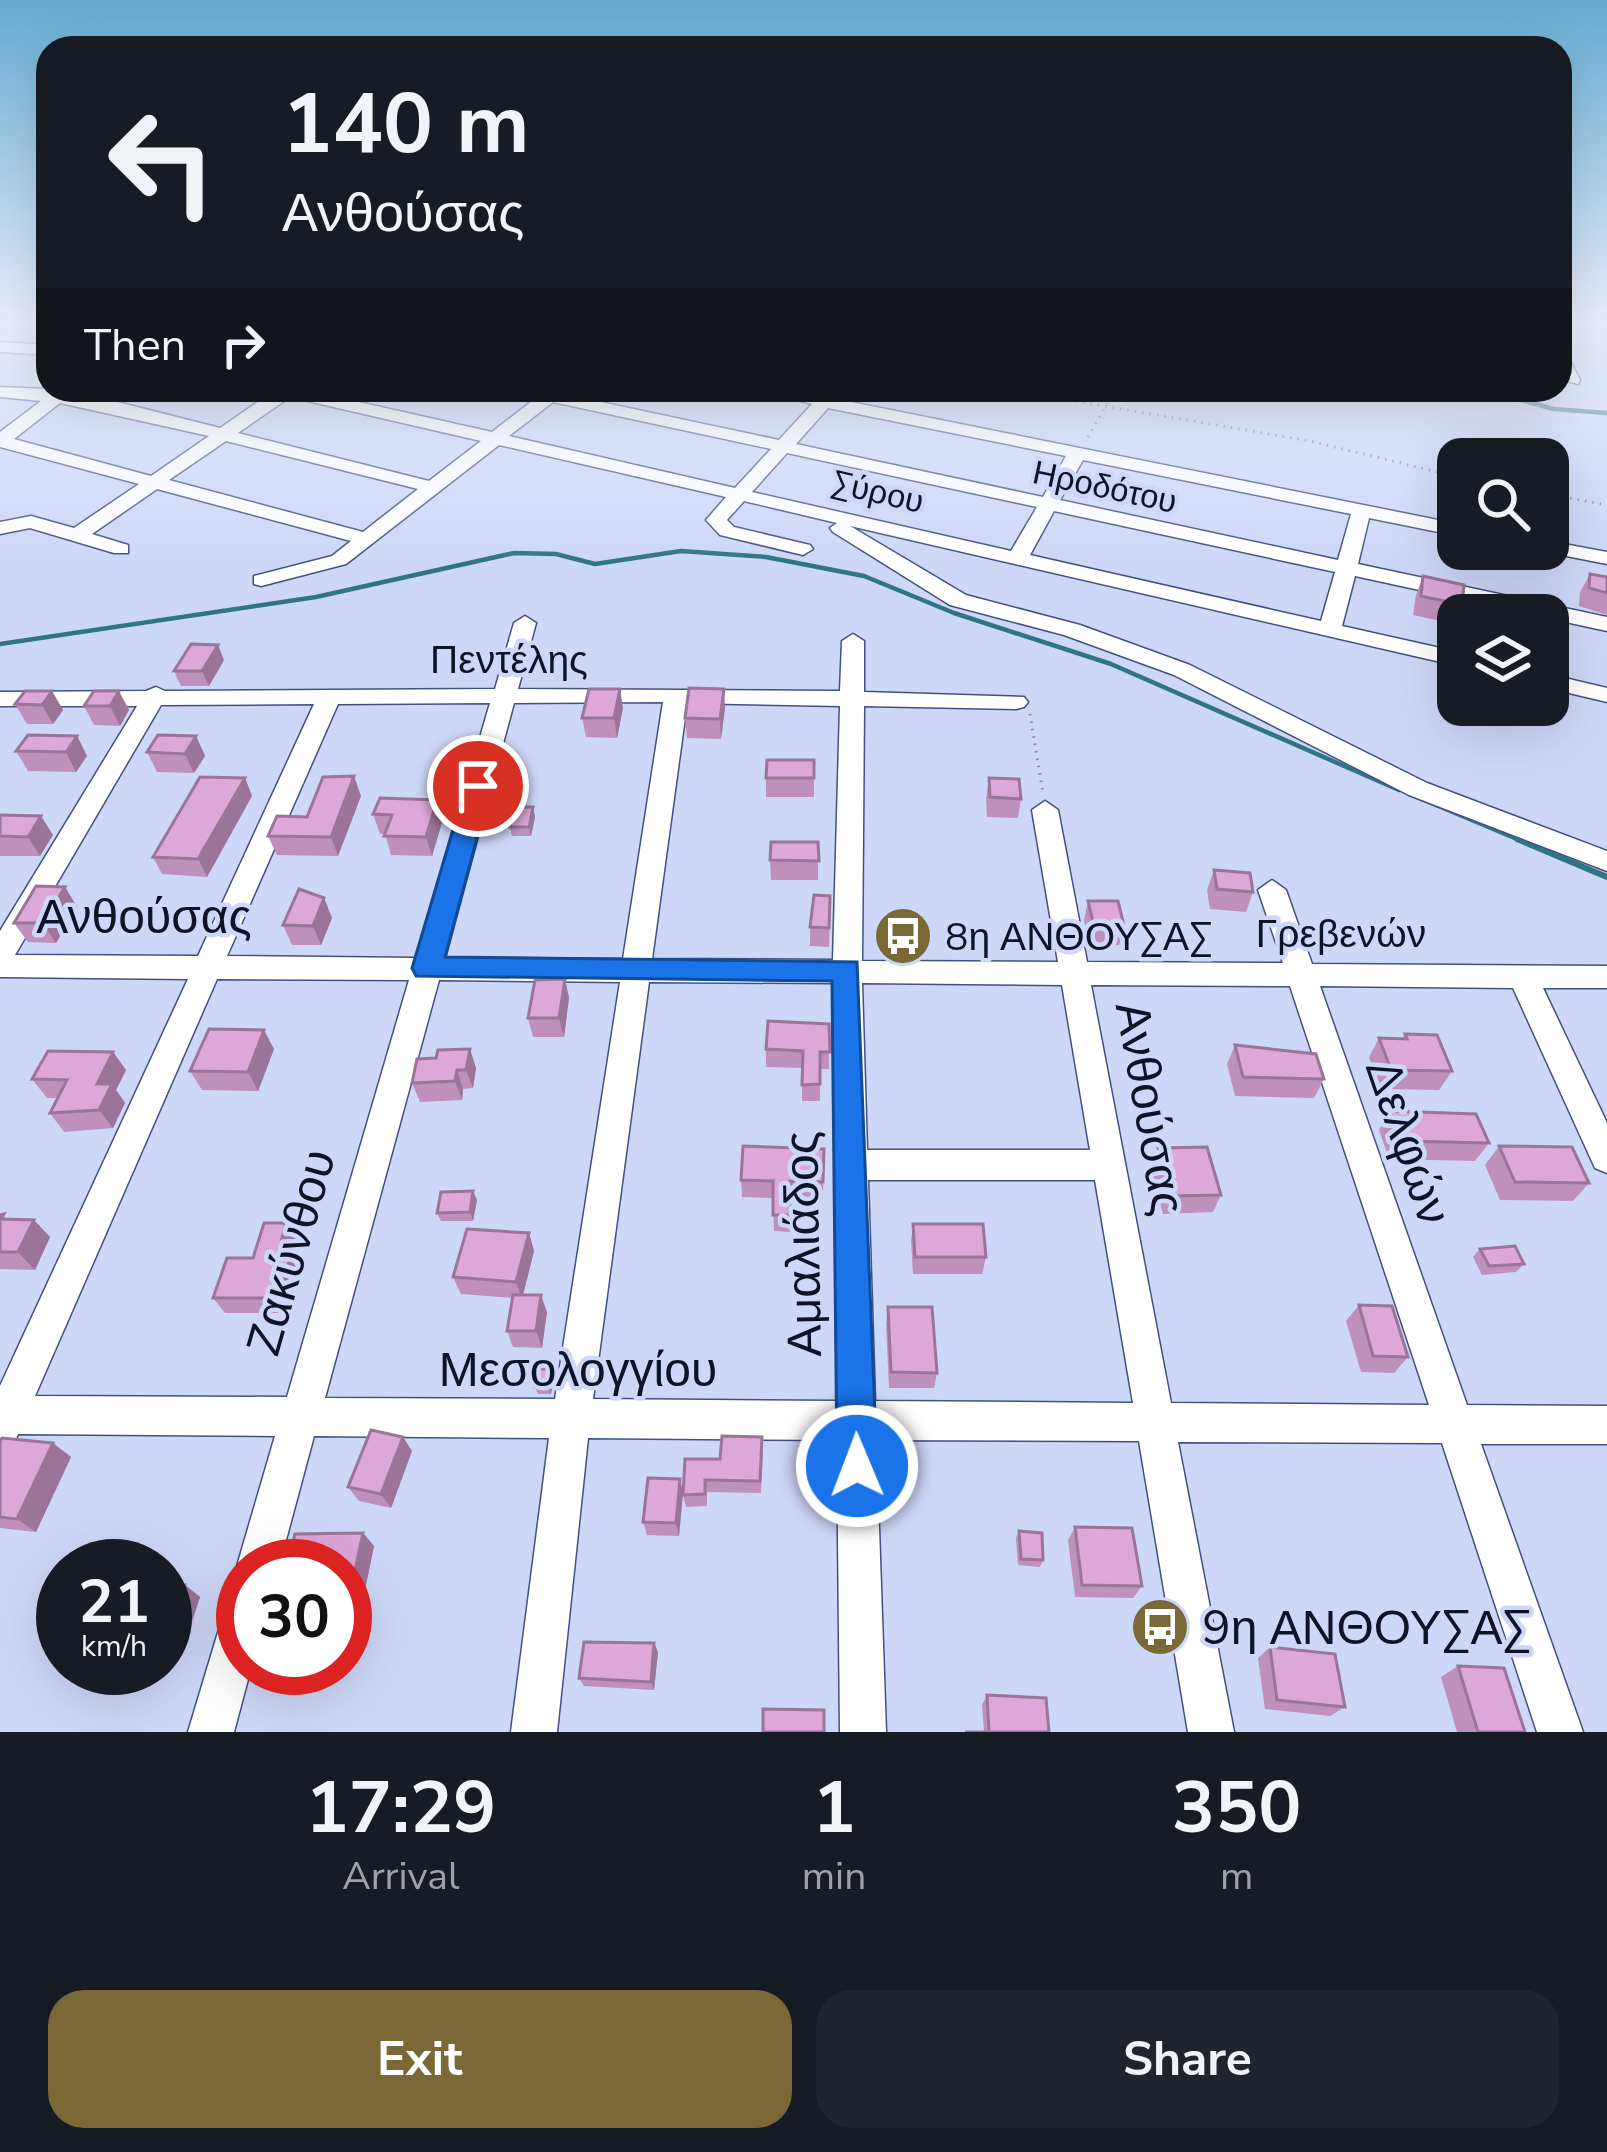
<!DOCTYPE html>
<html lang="en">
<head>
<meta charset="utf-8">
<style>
	:root { --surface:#171b24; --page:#20242c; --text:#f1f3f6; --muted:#9ea1a6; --accent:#7a6836 }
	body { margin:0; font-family:"Nunito Sans",sans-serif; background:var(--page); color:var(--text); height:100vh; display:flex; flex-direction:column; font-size:45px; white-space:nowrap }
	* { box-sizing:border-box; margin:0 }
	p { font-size:39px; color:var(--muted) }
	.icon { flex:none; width:66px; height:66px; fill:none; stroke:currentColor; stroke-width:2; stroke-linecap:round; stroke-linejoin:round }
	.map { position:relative; height:1732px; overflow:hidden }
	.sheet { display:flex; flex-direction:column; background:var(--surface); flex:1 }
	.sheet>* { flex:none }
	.banner { position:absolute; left:36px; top:36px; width:1536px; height:366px; border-radius:36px; box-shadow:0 12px 48px #0002; background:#171b24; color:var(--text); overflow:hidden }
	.fabs { position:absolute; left:1437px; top:438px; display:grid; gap:24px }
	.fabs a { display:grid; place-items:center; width:132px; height:132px; border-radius:24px; background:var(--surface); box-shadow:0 12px 48px #0002; font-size:60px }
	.speed { position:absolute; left:36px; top:1539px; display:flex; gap:24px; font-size:60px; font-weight:700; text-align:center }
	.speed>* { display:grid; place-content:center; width:156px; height:156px; border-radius:50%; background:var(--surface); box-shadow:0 12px 48px #0002; line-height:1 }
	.speed small { font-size:30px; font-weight:400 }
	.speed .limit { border:18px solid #d22; background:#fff; color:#111 }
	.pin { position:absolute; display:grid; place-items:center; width:102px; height:102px; color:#fff; margin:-51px; border:6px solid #fff; border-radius:50%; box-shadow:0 3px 12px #0007 }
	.me { position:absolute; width:132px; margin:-66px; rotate:359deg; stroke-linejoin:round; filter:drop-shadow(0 0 9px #0008) }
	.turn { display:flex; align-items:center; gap:42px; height:252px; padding:0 48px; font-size:54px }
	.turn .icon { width:156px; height:156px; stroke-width:2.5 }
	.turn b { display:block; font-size:84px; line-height:102px }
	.then { display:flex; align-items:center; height:114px; padding:0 48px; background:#0003; gap:24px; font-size:45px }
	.eta { display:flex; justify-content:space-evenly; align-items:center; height:204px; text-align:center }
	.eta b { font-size:72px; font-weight:700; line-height:84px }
	.cta { display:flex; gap:24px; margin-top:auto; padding:24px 48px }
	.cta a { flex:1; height:138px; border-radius:36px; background:var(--accent); color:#fff; font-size:48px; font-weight:700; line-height:138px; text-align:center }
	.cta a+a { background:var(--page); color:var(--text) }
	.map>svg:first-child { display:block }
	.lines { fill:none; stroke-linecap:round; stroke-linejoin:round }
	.stream-far1 { stroke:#307585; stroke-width:4.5 }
	.stream { stroke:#307585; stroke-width:6 }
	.minor-casing { stroke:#43517e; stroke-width:3 }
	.path { stroke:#8089a3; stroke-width:3; stroke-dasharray:1.5 6; stroke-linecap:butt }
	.minor { fill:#fff; fill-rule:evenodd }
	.wall { fill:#be90ba }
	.shaded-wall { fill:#9b7597 }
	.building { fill:#dda7d8; stroke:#9b7597; stroke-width:3 }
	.route { fill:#1a73e8; stroke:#114b97; stroke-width:3 }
	.labels { text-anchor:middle; stroke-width:9; stroke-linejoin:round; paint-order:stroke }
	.far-street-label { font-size:33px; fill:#0e1426; stroke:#cdd8f8 }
	.street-label { font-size:39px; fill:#0e1426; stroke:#cdd8f8 }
	.poi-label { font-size:39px; fill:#0e1426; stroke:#cdd8f8; text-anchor:start }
	.near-street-label { font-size:48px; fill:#0e1426; stroke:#cdd8f8 }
	.near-poi-label { font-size:48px; fill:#0e1426; stroke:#cdd8f8; text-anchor:start }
</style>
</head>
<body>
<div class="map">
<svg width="1607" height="1732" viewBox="0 0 1607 1732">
	<rect width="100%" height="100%" fill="#cdd8f8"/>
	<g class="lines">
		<g class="stream-far1">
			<path d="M1484,390L1554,409L1607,413"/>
			<path d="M0,644L316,597L514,553L556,554L595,564L681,551L766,557L864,576L954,613L1111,664L1399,790"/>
			<path d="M1417,797L1524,842"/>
		</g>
		<path class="stream" d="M1517,839L1607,877"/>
		<g class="minor-casing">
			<g id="minor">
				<path d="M0,342L48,345V355L0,352Z"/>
				<path d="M1560,351L1566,353L1580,380L1578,384L1564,380Z"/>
				<path d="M0,387L70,390L220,428L275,390H305L492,432L536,398L513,390H566L563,394L779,440L812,404L758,390L820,396L825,390H838L836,399L1458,524V536L1369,518L1358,564L1607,617V631L1355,576L1342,626L1458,652V666L850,526L966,595L1080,625L1190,665L1427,783L1607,851V871L1409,795L1174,675L1064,635L950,605L833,532L830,528L837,523L744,501L727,520L734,527L810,545L813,549L803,555L720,535L706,520L726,497L499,445L346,564L261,586L254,584V576L332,556L351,541L157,489L92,534L128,545V553H114L30,528L0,534V522L31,516L74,528L139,484L0,447V432L41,401L0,397ZM290,397L481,441L429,481L238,433ZM553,402L771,449L735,488L509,436ZM60,403L209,436L151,476L14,439ZM828,408L1066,456L1043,497L796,444ZM226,441L418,489L363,532L169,480ZM787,453L1037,507L1011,551L752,492ZM1083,460L1351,514L1338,560L1060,500ZM1054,511L1335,572L1321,621L1030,555Z"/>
				<path d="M1548,541L1607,552V564L1541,551L1548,549Z"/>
				<path d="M525,616L536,623L518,689L840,691L842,641L853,634L864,641V692L1024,697L1028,702L1024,707L1016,709L864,706L862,961L1058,962L1032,810L1045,801L1058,810L1087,962L1283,963L1258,890L1272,880L1286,890L1312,964L1607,966V988H1543L1607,1123V1173L1595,1168L1513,988L1320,986L1467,1405L1607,1406V1444H1481L1583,1732H1537L1442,1443L1178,1442L1234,1732H1188L1139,1441L876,1440L886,1732H840L837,1440L588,1438L557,1732H511L549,1438L314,1436L279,1566H243V1580L237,1566L275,1436L18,1434L14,1444L0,1449V1386L188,979L0,977V931L137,706H0V692L146,691L156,687L165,691L495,689L514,623ZM663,702L623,959L445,958L514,703ZM490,703L416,958L227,956L338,704ZM687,703L840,706L833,960L652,959ZM314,704L198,956L15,955L161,705ZM217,979L409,980L287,1397L35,1396ZM439,980L620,982L555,1399L325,1398ZM649,982L833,983L837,1401L593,1399ZM862,983L1062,985L1090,1150H867ZM1091,985L1290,986L1429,1405L1171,1403ZM868,1180H1095L1133,1403L875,1401Z"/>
				<path d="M1548,674L1607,688V702L1548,688Z"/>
				<path d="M243,1598V1668H251L234,1732H188L222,1619L228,1604Z"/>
			</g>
		</g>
		<g class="path">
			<path d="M1009,390L1310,441L1458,477"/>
			<path d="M1088,437L1115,390"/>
			<path d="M1548,494L1607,505"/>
			<path d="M1030,714L1043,793"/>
		</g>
		<use href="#minor" class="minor"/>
	</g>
	<g class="wall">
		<path d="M1590,574L1607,577V615L1579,606L1580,592Z"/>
		<path d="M1423,576L1462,605L1454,624L1413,615L1416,595Z"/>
		<path d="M224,660L209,686H181L174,671Z"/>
		<path d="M52,691L63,710L53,724H27L15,704Z"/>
		<path d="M94,691L129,710L120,726L94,725L84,706Z"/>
		<path d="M623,708L617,738L586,737L582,718Z"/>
		<path d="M725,708L721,739L687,738L685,718Z"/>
		<path d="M77,736L87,756L76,772L28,771L16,751Z"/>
		<path d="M196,736L205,756L194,773L157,772L147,752Z"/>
		<path d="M814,760V797H766V778Z"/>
		<path d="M245,778L252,796L207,877L162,874L153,857Z"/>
		<path d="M989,778L1021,799L1018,818L987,817L986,798Z"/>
		<path d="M361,796L338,856L277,855L268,836L307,817Z"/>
		<path d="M533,807L535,817L531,836H512L510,827Z"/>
		<path d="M373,814L443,819L432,856L391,855L385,834H380Z"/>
		<path d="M0,815L53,835L40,856H0Z"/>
		<path d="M818,842V880H771L770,860Z"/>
		<path d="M1214,870L1253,892L1246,912L1210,909L1207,890Z"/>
		<path d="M65,887L77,907L56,943L28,942L14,923Z"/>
		<path d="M830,896L829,947L810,946V927Z"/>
		<path d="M324,898L332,918L321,945H292L283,925Z"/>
		<path d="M1088,901L1124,926L1119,945H1089L1084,920Z"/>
		<path d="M565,979L569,998L564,1037H533L528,1018Z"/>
		<path d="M829,1024V1069H820V1101H802V1068L766,1067V1049Z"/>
		<path d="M1405,1034L1452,1071L1439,1090L1380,1089L1369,1057L1379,1038L1402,1039Z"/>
		<path d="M1235,1045L1324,1079L1314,1098L1235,1096L1227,1064Z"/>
		<path d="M274,1049L258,1091L202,1090L190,1071Z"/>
		<path d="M113,1052L126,1070L116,1090L125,1103L113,1128L64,1132L50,1113L57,1098H47L32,1079Z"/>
		<path d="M436,1058L476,1068L473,1088L463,1089L462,1100L420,1102L412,1083Z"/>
		<path d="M1390,1111L1489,1143L1475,1161L1389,1159L1379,1130Z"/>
		<path d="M1499,1146L1589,1183L1573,1201L1500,1200L1485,1165Z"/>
		<path d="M1158,1148L1221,1195L1213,1212L1163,1214L1151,1167Z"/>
		<path d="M824,1149L823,1199L790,1198V1232L774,1231L773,1198L742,1197L741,1180Z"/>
		<path d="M473,1191L477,1200L473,1221H441L437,1213Z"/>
		<path d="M0,1215L50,1237L35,1270L0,1269Z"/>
		<path d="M286,1223L296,1239L291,1259L300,1273L289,1313H225L213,1298Z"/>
		<path d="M913,1224L986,1257L982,1274H913L911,1241Z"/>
		<path d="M529,1233L534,1251L523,1295L547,1312L542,1348L513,1347L507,1331L513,1298L461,1294L453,1277Z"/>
		<path d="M1480,1249L1524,1264L1516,1272L1482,1275L1473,1257Z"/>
		<path d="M1359,1305L1408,1357L1394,1373L1361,1372L1346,1321Z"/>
		<path d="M888,1307L937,1373L934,1388H889L886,1324Z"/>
		<path d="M551,1369L554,1377L551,1394H538L535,1387Z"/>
		<path d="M403,1437L412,1451L391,1508L359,1501L348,1487Z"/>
		<path d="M0,1441L53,1443L71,1457L36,1532L0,1528Z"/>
		<path d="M763,1449L761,1493L707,1492V1506L686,1507L683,1495L720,1459Z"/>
		<path d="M680,1479L683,1493L679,1536L647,1535L643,1522Z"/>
		<path d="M1075,1527L1142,1586L1133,1598L1075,1597L1068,1540Z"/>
		<path d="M1019,1531L1043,1560L1040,1567L1018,1565L1016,1538Z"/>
		<path d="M363,1533L374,1546L360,1614L345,1615V1566Z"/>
		<path d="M165,1584L185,1585L200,1597L186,1640H165Z"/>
		<path d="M1270,1647L1345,1707L1330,1716L1265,1709L1258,1658Z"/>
		<path d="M658,1652L654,1690L584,1686L579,1678Z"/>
		<path d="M1458,1666L1525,1732H1457L1441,1677Z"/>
		<path d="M987,1695L1049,1732H984L982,1705Z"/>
	</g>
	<g class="shaded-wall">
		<path d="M218,645L224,660L209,686L202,671Z"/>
		<path d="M620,689L623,708L617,738L614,718Z"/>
		<path d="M724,689L725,708L721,739L720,719Z"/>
		<path d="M52,691L63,710L53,724L42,705Z"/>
		<path d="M119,691L129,710L120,726L110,706Z"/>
		<path d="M77,736L87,756L76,772L66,752Z"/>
		<path d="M196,736L205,756L194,773L185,754Z"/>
		<path d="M354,776L361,796L338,856L331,837Z"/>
		<path d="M245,778L252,796L207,877L198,859Z"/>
		<path d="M437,800L443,819L432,856L426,837Z"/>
		<path d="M533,807L535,817L531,836L529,827Z"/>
		<path d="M41,816L53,835L40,856L28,837Z"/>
		<path d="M65,887L77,907L56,943L43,923Z"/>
		<path d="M324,898L332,918L321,945L313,926Z"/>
		<path d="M565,979L569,998L564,1037L559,1018Z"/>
		<path d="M264,1030L274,1049L258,1091L248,1072Z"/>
		<path d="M470,1049L476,1068L473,1088L466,1070Z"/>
		<path d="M113,1052L126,1070L116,1090L125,1103L113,1128L99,1110L97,1084Z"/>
		<path d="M457,1070L463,1089L462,1100L455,1081Z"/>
		<path d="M473,1191L477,1200L473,1221L470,1212Z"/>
		<path d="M34,1220L50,1237L35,1270L18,1252Z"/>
		<path d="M286,1223L296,1239L291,1259L300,1273L289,1313L278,1298L277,1258Z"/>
		<path d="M529,1233L534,1251L522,1299L516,1282Z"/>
		<path d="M541,1295L547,1312L542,1348L536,1331Z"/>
		<path d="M551,1369L554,1377L551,1394L548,1387Z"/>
		<path d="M403,1437L412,1451L391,1508L381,1494Z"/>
		<path d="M53,1443L71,1457L36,1532L17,1519Z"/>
		<path d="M680,1479L683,1493L679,1536L676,1523Z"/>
		<path d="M363,1533L374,1546L360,1614L348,1603Z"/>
		<path d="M185,1585L200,1597L186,1640L170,1629Z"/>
		<path d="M654,1643L658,1652L654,1690L651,1682Z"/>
	</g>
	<g class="building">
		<path d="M1590,574L1607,577V593L1589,588Z"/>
		<path d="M1423,576L1464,585L1462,605L1421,596Z"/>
		<path d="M191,644L218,645L202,671H174Z"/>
		<path d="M689,688L724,689L720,719L685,718Z"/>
		<path d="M589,689H620L614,718H582Z"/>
		<path d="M25,691H52L42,705L15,704Z"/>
		<path d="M94,691H119L110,706H84Z"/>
		<path d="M28,735L77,736L66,752L16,751Z"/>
		<path d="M158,735L196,736L185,754L147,752Z"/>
		<path d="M767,760H814V778H766Z"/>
		<path d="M354,776L331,837L268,836L277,816L307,817L323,777Z"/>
		<path d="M200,777L245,778L198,859L153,857Z"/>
		<path d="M989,778L1019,779L1021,799L990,797Z"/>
		<path d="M380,798L437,800L426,837L384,836L392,815L373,814Z"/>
		<path d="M515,807H533L529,827H510Z"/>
		<path d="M0,815L41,816L28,837L0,836Z"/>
		<path d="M771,842H818L819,861L770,860Z"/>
		<path d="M1214,870L1250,873L1253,892L1217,889Z"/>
		<path d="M36,886L65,887L43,923H14Z"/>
		<path d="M299,889L324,898L313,926L283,925Z"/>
		<path d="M814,895L830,896L829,928L810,927Z"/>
		<path d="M1088,901H1118L1124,926H1094Z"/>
		<path d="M565,979L559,1018H528L535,980Z"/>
		<path d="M768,1021L829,1024L830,1052H820V1084L802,1085L803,1051L766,1049Z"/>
		<path d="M209,1029L264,1030L248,1072L190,1071Z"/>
		<path d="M1405,1034L1437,1035L1452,1071L1391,1070L1379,1038L1407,1039Z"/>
		<path d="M1235,1045L1316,1054L1324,1079L1243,1077Z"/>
		<path d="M470,1049L466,1070H457L455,1081L412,1083L417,1059L436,1058L438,1050Z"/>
		<path d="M48,1051L113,1052L97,1084H112L99,1110L50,1113L67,1080L32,1079Z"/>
		<path d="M1390,1111L1476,1114L1489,1143L1401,1141Z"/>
		<path d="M743,1146L824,1149L823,1182L790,1181V1215H773V1181L741,1180Z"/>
		<path d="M1499,1146L1572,1147L1589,1183L1515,1182Z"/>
		<path d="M1207,1147L1221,1195L1170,1196L1158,1148Z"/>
		<path d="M473,1191L470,1212L437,1213L441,1192Z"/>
		<path d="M4,1214L1,1219L34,1220L18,1252H0V1215Z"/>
		<path d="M264,1223H286L277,1258H290L278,1298H213L227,1258H253Z"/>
		<path d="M913,1224H983L986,1257H915Z"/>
		<path d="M467,1229L529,1233L516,1282L453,1277Z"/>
		<path d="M1515,1246L1524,1264L1489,1266L1480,1249Z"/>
		<path d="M513,1295H541L536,1331H507Z"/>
		<path d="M1359,1305L1392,1306L1408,1357L1373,1356Z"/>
		<path d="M888,1307H932L937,1373L891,1372Z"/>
		<path d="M537,1369H551L548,1387H535Z"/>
		<path d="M371,1430L403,1437L381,1494L348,1487Z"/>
		<path d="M722,1436L762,1437L760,1481L705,1480V1494L683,1495L685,1459H720Z"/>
		<path d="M2,1438L53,1443L17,1519L0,1517V1441Z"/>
		<path d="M648,1478L680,1479L676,1523L643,1522Z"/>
		<path d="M1075,1527L1132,1528L1142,1586L1082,1585Z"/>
		<path d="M1019,1531L1042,1533L1043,1560L1021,1559Z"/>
		<path d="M363,1533L348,1603H345V1566H287L295,1534Z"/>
		<path d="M165,1584L185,1585L170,1629H165Z"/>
		<path d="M584,1642L654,1643L651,1682L579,1678Z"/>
		<path d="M1270,1647L1335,1654L1345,1707L1277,1700Z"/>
		<path d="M1458,1666L1504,1668L1525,1732H1478Z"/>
		<path d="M987,1695L1046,1698L1049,1732H965H989Z"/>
		<path d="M763,1709L824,1710V1732H763Z"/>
	</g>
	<linearGradient id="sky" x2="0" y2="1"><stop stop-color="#64abd1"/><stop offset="0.57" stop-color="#e8edfc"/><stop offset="1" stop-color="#e8edfc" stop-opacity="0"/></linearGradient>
	<rect width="1607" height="561" fill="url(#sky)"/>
	<path class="route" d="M478,777L491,786L445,957L857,962L877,1466L871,1480L857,1486L843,1480L837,1466L832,981L416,976L412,968L466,786Z"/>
	<defs>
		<g id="bus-disc" transform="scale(3)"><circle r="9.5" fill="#7a6836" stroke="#cdd8f8"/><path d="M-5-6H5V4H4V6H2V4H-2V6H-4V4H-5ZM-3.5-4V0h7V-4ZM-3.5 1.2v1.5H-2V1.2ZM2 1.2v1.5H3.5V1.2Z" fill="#fff"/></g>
	</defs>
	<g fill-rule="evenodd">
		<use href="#bus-disc" x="903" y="936"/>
		<use href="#bus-disc" x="1160" y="1627"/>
	</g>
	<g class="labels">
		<g class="far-street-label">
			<text transform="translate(1105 486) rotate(12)" y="12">Ηροδότου</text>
			<text transform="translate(878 491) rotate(13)" y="12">Σύρου</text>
		</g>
		<g class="street-label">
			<text x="509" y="673">Πεντέλης</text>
			<text x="1341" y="947">Γρεβενών</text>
		</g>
		<g class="poi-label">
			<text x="945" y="950">8η ΑΝΘΟΥΣΑΣ</text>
		</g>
		<g class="near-street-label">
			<text x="144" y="933">Ανθούσας</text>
			<text transform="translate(1151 1108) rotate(80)" y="17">Ανθούσας</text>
			<text transform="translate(1409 1141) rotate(71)" y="17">Δελφών</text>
			<text transform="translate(802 1244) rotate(-91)" y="17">Αμαλιάδος</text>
			<text transform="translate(290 1252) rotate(-74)" y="17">Ζακύνθου</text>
			<text x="578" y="1386">Μεσολογγίου</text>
		</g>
		<g class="near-poi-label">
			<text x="1202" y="1644">9η ΑΝΘΟΥΣΑΣ</text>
		</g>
	</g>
</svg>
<div class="fabs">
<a><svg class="icon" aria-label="search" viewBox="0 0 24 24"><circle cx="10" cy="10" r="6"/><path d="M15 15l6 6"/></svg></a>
<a><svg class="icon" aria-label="layers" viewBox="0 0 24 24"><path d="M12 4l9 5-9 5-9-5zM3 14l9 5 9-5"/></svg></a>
</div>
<div class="speed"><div>21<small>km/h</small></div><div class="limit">30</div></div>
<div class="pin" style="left:478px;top:786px;background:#d93025"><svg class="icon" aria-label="arrive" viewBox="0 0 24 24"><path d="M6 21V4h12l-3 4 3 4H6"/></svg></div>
<svg class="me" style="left:857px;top:1466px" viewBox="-20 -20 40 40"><circle r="17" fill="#1a73e8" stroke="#fff" stroke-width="3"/><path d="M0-11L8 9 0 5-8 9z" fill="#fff"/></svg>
<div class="banner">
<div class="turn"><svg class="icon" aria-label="left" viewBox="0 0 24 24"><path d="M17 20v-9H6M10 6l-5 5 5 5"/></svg><div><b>140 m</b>Ανθούσας</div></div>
<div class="then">Then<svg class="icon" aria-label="right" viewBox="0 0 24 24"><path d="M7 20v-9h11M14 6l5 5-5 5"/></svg></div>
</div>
</div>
<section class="sheet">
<div class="eta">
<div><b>17:29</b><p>Arrival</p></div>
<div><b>1</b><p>min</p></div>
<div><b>350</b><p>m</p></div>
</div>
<div class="cta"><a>Exit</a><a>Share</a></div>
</section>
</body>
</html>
